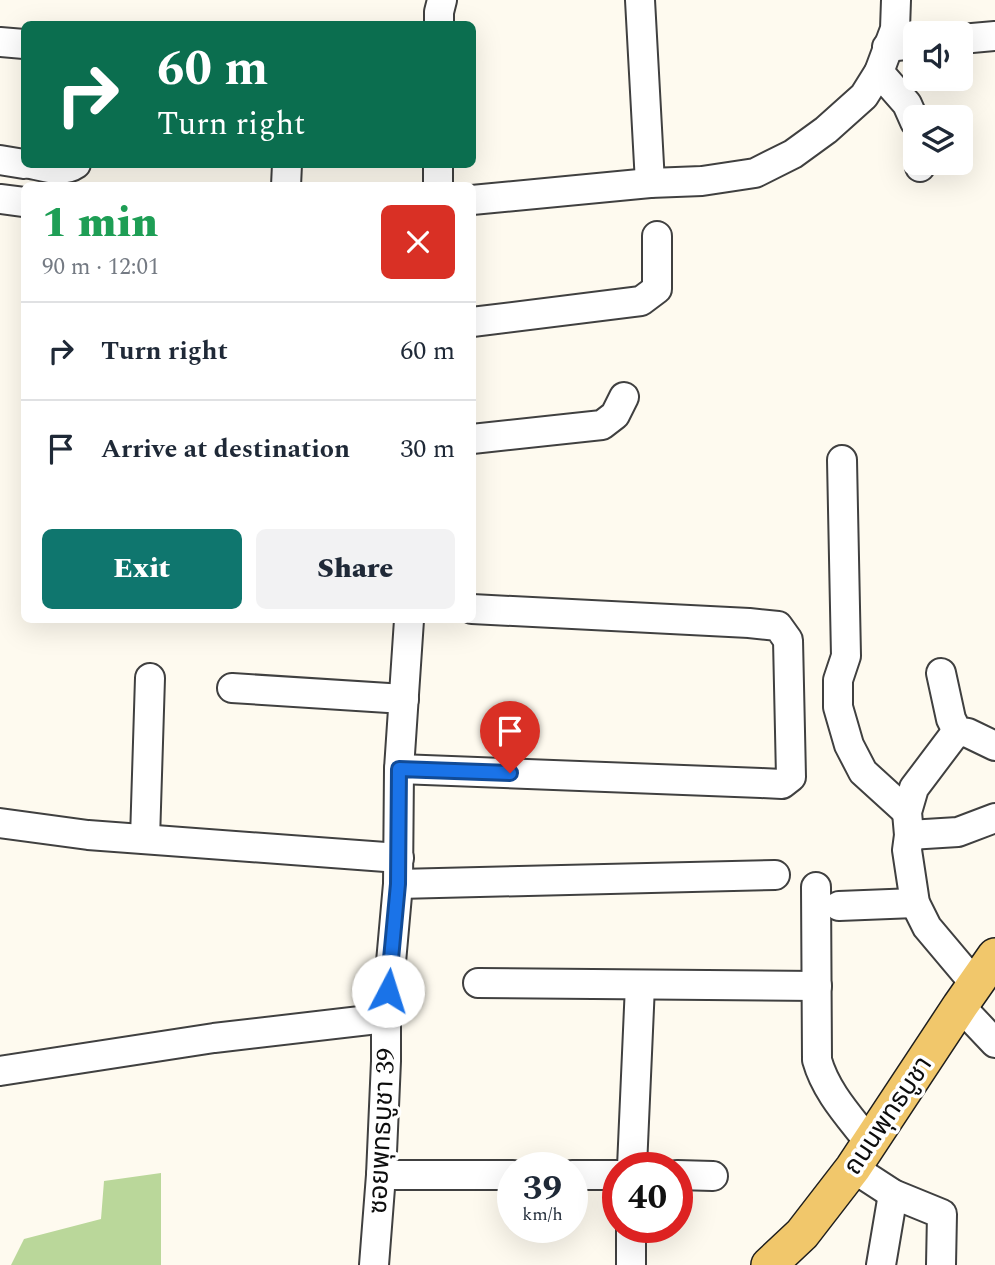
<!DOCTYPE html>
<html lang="en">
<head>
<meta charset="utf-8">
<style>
	:root { --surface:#fff; --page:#f2f2f3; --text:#1f2937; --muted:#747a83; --line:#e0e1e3; --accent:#0f766e }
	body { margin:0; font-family:Spectral,"Noto Sans Thai",serif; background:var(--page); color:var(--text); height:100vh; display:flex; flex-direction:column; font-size:26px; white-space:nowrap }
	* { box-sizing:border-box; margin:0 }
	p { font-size:23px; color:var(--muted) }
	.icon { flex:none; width:38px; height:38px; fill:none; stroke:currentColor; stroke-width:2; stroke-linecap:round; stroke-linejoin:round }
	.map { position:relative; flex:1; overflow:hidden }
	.details { position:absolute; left:21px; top:182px; width:455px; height:441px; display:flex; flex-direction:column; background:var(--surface); border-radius:10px; box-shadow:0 7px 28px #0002 }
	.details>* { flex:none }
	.top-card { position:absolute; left:21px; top:21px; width:455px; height:147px; border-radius:10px; box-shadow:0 7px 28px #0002; background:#0b6e4f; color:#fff; overflow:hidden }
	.controls { position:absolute; left:903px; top:21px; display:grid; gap:14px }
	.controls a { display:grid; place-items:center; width:70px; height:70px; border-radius:10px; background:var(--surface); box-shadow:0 7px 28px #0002; font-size:35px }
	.speed { position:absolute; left:497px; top:1152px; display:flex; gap:14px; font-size:35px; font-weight:700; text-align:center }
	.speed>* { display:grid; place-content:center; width:91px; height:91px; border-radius:50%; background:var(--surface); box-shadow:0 7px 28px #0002; line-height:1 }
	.speed small { font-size:18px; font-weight:400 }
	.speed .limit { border:10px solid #d22; background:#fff; color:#111 }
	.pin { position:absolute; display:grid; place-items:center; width:60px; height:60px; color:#fff; margin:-72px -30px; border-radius:50% 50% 50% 0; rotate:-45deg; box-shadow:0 0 7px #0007 }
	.pin .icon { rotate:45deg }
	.me { position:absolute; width:77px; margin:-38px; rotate:5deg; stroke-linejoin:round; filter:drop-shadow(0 0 5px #0008) }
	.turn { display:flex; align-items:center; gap:24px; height:147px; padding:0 21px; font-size:32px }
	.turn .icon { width:91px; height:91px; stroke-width:2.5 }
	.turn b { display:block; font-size:49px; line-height:60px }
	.round { display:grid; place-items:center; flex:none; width:74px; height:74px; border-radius:10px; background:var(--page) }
	.head { display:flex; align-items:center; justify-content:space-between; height:119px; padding:0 21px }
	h1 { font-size:42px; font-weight:800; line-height:52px; color:#1e9e55 }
	.button { display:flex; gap:14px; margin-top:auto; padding:14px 21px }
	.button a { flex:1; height:80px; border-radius:10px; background:var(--accent); color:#fff; font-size:28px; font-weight:800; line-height:80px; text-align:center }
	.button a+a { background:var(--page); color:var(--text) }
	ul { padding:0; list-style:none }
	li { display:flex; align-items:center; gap:21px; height:98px; padding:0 21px; border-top:2px solid var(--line) }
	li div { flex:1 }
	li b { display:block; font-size:26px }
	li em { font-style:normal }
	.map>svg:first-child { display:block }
	.forest { fill:#bad79a }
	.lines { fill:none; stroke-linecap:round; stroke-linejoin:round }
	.minor-casing { stroke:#404040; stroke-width:32 }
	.major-casing { stroke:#1e1e1e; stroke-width:38 }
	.minor { stroke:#fff; stroke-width:28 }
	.major { stroke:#f1c76b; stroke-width:35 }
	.route-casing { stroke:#114b97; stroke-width:18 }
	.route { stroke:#1a73e8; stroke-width:12 }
	.labels { text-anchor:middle; stroke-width:7; stroke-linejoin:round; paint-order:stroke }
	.street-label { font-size:26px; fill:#0d0d0d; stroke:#fff }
</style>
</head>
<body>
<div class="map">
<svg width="995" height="1265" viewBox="0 0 995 1265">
	<rect width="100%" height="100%" fill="#fefaef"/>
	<path class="forest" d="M161,1173V1265H11L24,1239L101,1219L104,1181Z"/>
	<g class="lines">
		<g class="minor-casing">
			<g id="minor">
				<path d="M640,0L650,183"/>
				<path d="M439,24V12L442,0"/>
				<path d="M961,39L995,36"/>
				<path d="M0,42L24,44"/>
				<path d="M887,47L915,44"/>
				<path d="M879,72L907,104L915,122"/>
				<path d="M0,160L24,164"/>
				<path d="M920,163V167"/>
				<path d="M31,164C45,167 63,173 76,164"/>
				<path d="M286,186L287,164"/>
				<path d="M438,186V164"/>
				<path d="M0,199L24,202"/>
				<path d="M472,200L650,183L702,181L755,173L793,154L826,130L864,96L879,72L895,29L896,0"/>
				<path d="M472,322L641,301L657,289V236"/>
				<path d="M472,439L602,425L615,415L624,397"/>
				<path d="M842,460L846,656L838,680V707L849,745L863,772L907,812"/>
				<path d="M941,673L951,719L957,731L968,733L995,746"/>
				<path d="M232,688L404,699"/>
				<path d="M957,731L914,788L907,812L909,835L907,850L915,903L927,927L975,984"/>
				<path d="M399,769L761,783L782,784L791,777L788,640L778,626L749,623L472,609"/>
				<path d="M0,823L88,835L399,858"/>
				<path d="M909,835L958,832L995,818"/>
				<path d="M145,839L150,678"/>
				<path d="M398,884L775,875"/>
				<path d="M816,887L817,1060C826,1092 849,1116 869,1142"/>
				<path d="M839,906L915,903"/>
				<path d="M478,983L817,986"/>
				<path d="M960,1006L995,1043"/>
				<path d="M0,1071L214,1038L386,1018"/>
				<path d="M632,1167L640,985"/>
				<path d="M853,1168L893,1194L942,1214L941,1265"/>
				<path d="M381,1175H513"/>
				<path d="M572,1175H618"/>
				<path d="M677,1175L713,1176"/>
				<path d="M374,1265L381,1175L386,1061V1018L398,884L399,769L409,620"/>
				<path d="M631,1265V1227"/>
				<path d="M881,1265L893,1194"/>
			</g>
		</g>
		<g class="major-casing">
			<path id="major" d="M769,1265L802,1234L853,1168L960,1006L995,956"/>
		</g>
		<use href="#minor" class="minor"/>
		<use href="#major" class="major"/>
	</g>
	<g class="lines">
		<g class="route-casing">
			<path id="route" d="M388,991L398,884L399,769L510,773"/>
		</g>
		<use href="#route" class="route"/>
	</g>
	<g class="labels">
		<g class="street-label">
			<text transform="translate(887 1115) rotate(-56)" y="9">ถนนพุทธบูชา</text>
			<text transform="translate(381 1131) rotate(-87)" y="9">ซอยพุทธบูชา 39</text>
		</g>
	</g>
</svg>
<div class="controls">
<a><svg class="icon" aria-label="sound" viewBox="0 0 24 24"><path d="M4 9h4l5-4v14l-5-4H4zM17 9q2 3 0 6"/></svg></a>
<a><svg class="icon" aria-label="layers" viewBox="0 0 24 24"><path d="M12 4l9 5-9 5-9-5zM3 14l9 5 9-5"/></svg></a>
</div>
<div class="speed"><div>39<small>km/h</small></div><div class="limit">40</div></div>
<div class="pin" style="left:510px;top:773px;background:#d93025"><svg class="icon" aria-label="arrive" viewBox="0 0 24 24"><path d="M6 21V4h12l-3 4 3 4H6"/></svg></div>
<svg class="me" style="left:388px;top:991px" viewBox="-20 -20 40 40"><circle r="19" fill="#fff"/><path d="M0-13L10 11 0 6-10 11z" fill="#1a73e8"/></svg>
<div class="top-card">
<div class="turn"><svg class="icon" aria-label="right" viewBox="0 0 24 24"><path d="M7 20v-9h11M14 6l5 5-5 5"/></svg><div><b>60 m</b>Turn right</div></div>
</div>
<section class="details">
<div class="head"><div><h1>1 min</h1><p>90 m · 12:01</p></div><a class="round" style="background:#d93025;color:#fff"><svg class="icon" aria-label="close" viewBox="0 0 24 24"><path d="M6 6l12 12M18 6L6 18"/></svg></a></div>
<ul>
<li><svg class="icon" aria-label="right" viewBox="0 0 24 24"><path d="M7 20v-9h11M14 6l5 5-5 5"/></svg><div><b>Turn right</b></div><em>60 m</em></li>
<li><svg class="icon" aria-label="arrive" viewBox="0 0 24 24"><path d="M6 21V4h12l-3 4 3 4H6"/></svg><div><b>Arrive at destination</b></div><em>30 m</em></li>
</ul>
<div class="button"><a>Exit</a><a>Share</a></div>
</section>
</div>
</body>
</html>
